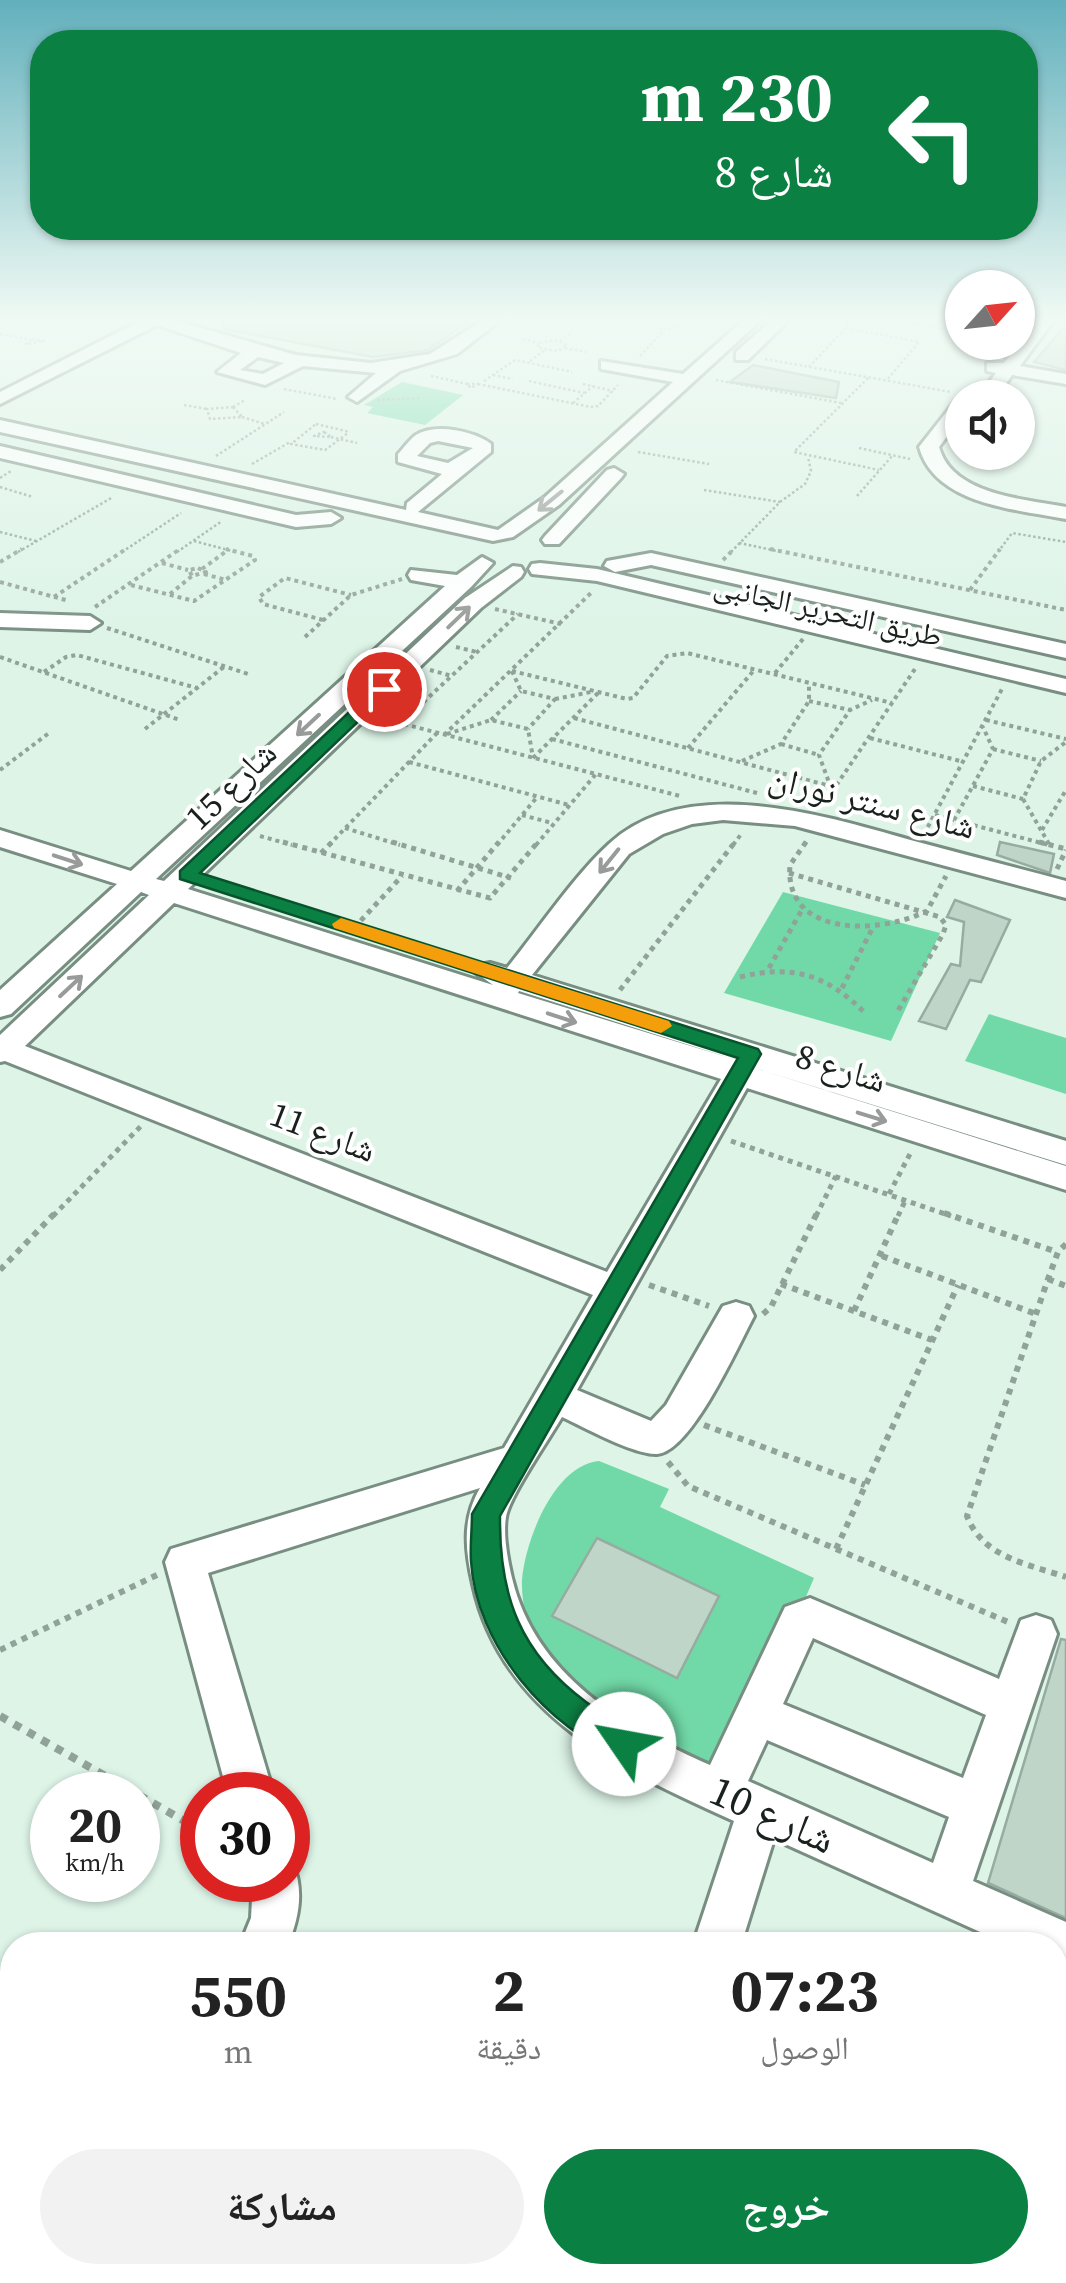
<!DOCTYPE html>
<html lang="ar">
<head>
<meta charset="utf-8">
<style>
	:root { --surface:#fff; --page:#f2f2f2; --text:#222; --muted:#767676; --accent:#0b8043 }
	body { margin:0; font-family:"Source Serif 4","Noto Naskh Arabic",serif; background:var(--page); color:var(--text); direction:rtl; height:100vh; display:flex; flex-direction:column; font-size:38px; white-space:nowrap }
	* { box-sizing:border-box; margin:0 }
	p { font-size:32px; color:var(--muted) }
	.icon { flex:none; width:55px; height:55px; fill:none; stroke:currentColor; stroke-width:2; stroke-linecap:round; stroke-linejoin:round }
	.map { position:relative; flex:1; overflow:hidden; direction:ltr }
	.drawer { position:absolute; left:0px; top:1932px; width:1068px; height:352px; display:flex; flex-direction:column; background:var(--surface); border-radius:40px 40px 0 0; box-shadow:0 2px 8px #0004; direction:rtl }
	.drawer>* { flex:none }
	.guide { position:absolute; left:30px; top:30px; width:1008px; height:210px; border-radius:40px; box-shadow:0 2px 8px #0004; direction:rtl; background:#0b8043; color:#fff; overflow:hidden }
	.needle { width:65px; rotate:63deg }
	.fabs { position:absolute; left:945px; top:270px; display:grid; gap:20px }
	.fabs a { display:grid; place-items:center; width:90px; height:90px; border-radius:50%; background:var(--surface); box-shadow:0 2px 8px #0004; font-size:50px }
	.speed { position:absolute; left:30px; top:1772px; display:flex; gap:20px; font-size:50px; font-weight:700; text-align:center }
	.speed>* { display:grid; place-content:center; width:130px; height:130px; border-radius:50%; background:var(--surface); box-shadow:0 2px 8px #0004; line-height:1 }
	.speed small { font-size:25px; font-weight:400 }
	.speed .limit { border:15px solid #d22; background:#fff; color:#111 }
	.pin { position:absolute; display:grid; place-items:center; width:85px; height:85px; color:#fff; margin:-42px; border:5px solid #fff; border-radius:50%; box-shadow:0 2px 10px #0007 }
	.me { position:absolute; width:110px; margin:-55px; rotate:303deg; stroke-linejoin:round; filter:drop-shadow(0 0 8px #0008) }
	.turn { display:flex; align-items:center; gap:35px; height:210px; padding:0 40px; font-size:45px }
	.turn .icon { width:130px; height:130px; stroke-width:2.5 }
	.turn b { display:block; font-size:70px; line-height:85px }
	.eta { display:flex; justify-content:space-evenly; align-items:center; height:170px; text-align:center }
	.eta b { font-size:60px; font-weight:700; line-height:70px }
	.cta { display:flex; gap:20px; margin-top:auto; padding:20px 40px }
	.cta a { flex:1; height:115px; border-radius:60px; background:var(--accent); color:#fff; font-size:40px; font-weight:700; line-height:115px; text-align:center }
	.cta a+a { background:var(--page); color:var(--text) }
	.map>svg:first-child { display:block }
	.green { fill:#71d9a7 }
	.building { fill:#bfd5c8; stroke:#97aca0; stroke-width:2.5 }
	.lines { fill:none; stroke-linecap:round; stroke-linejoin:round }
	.minor-casing { stroke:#798e82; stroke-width:6 }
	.path-far4 { stroke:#91a298; stroke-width:2.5; stroke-dasharray:2.5 2.5; stroke-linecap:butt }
	.path-far3 { stroke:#91a298; stroke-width:4; stroke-dasharray:4 4; stroke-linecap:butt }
	.path-far2 { stroke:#91a298; stroke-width:5; stroke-dasharray:5 5; stroke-linecap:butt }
	.path-far1 { stroke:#91a298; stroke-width:6; stroke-dasharray:6 6; stroke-linecap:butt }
	.path { stroke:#91a298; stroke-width:8; stroke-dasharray:8 8; stroke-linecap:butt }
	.minor { fill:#fff; fill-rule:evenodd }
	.oneway { stroke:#989b99 }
	.route { fill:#0b8043; stroke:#07532c; stroke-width:2.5 }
	.slow { fill:#f59e0b }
	.labels { text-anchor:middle; stroke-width:8; stroke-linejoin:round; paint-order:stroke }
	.far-street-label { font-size:30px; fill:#19211d; stroke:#fff }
	.street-label { font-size:35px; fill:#19211d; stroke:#fff }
	.near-street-label { font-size:42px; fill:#19211d; stroke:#fff }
</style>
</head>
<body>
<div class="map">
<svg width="1066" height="2283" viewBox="0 0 1066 2283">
	<rect width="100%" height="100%" fill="#ddf4e7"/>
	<g class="green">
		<path d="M402,382L463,395L425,425L367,413L373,407L364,405Z"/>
		<path d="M783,892L940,933L891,1041L724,993Z"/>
		<path d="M989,1014L1066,1038V1094L965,1061Z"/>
		<path d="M599,1461L669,1489L660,1507L814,1578L723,1790L666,1760L535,1651C529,1628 521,1604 522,1580C525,1541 554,1465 599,1461Z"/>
	</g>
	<g class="building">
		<path d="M224,320H470L428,350L373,357L223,329Z"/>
		<path d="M1066,325V370L1034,362Z"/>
		<path d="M753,365L839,382L836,398L730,382Z"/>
		<path d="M1000,842L1054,854L1050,873L997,855Z"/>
		<path d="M955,900L1010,920L981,982L970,980L946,1029L919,1021L951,964L960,966L964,922L947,917Z"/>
		<path d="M597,1538L719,1596L677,1678L552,1616Z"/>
		<path d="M1061,1639L1066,1640V1918L988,1883Z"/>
	</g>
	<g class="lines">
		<g class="minor-casing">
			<g id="minor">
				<path d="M142,320H173L296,355L371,363L430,354L483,320H501L457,354L400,371L357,402L348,397L376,373L303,366L265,385L217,372L241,353L157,325L0,404V392ZM258,357L284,363L263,374L240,370Z"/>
				<path d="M744,320H761L559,505L513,537L493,541L0,432V420L406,510L407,503L442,474L398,462V454C403,449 410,439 416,435C436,423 474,431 491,444V452L418,512L498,530L545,497L673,382L601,369V361L683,374ZM438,441L473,448L448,463L417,456L430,443Z"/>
				<path d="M772,320H789L748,360H736V352Z"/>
				<path d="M1038,320H1054L1020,366L1066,374V384L1012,375L996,398H977L996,373L987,371V363H1004Z"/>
				<path d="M962,399V416L939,447C952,495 1024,499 1066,507V519C1016,509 935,505 919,447L956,400Z"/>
				<path d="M0,446L296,515L331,512L341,518L331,524L296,527L0,458Z"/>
				<path d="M614,468L624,474L621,478L559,544H545L542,540L545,536L607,470Z"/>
				<path d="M651,553L1066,644V658L651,565L615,572L604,566L607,561Z"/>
				<path d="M482,557L493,563L471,587L156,879L164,881L465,598L513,566L521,567L524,572L521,577L481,608L188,889L493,985L475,972L480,965L490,963L507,968C538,930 574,876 609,844C688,771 829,817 918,842C967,855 1017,868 1066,881V898L795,826L723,820L692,824L663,834L629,854L532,975L1066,1141V1165L758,1069L1066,1166V1190L747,1088L577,1390L651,1421L666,1405L723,1306L736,1302L749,1306L754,1316C738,1346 691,1452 657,1454C634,1455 584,1427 562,1417C549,1439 509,1497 506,1517C503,1535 508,1561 512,1578C535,1675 624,1727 710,1765L785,1607L810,1598L999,1679L1021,1620L1036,1615L1051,1620L1057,1634L973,1881L1066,1922V1970L1055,1965V1945H1009L774,1839L741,1945H693L734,1821C623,1771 501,1715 473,1584C465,1550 462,1519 480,1488L208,1573L274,1795H228L165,1562L171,1549L504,1448L593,1295L5,1061L0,1062V1035L149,895L141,892L11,1014L0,1017V990L117,884L0,847V830L131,871L445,586L411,580L408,575L411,570L457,575ZM174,903L721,1079L607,1272L25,1046ZM519,991L733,1059L518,993ZM813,1638L986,1715L963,1778L783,1704ZM767,1740L949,1817L933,1863L748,1781Z"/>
				<path d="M540,563L597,569L1066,679V693L597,581L532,574L529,569L532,564Z"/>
				<path d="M0,613L90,616L101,623L90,630L0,627Z"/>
				<path d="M288,1861L293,1863C304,1892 299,1917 288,1945H240L251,1918L253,1880H288Z"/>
				<path d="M0,2201L12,2206V2263L0,2258Z"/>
				<path d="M36,2272H100L104,2283H40Z"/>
				<path d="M586,2272H640L637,2283H583Z"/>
			</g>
		</g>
		<g class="path-far4">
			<path d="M558,320H569"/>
			<path d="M668,320L660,329H673L684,320"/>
			<path d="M888,320L962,332"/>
			<path d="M846,328L919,342L886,381"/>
			<path d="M0,334L27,339"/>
			<path d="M32,339L44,341L26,344Z"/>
			<path d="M523,339L539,343"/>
			<path d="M555,340L567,345L558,351L538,348L539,343Z"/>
			<path d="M560,341L573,332"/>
			<path d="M565,348L586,352"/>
			<path d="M640,356L664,330"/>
			<path d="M765,359L951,392"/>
			<path d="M530,361L545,350"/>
			<path d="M809,367L853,320"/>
			<path d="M493,375L513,379"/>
			<path d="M431,376L467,384"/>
			<path d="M868,378L794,452L879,470"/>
			<path d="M716,380L841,403"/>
			<path d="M484,381L515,360L572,372"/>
			<path d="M529,381L584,393"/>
			<path d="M467,384H478L471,388Z"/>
			<path d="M478,384L591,407L598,406L618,385"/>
			<path d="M583,384L613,391"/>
			<path d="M284,389L337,399"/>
			<path d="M377,400L422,398"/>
			<path d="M573,403L593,386"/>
			<path d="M184,405L207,409"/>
			<path d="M233,407L242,417L210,419L207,409Z"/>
			<path d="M233,407L245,400"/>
			<path d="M242,417L265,424"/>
			<path d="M316,424L346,431L348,433L325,450L291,444Z"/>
			<path d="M324,432L331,437L314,436Z"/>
			<path d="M331,437L357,443"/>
			<path d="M859,448L910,459"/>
			<path d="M638,452L709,464"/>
			<path d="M216,456L284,412"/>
			<path d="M252,464L290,442"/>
			<path d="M0,478L11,471"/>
			<path d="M0,487L33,497"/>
			<path d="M704,490L780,502"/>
			<path d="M857,496L893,455"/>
			<path d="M0,532L36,541"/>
			<path d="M194,541L236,552"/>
			<path d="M739,543L782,552"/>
			<path d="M18,552L113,497"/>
			<path d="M122,552L181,513"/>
			<path d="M177,552L222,521"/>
			<path d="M731,552L780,502L805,484L811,471L808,457"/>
			<path d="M998,552L1012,533L1066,542"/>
		</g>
		<g class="path-far3">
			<path d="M770,549L1066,610"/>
			<path d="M723,560L734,549"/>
			<path d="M0,562L22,549"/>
			<path d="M162,563L188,570"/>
			<path d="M198,568L206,572L192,576L189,570Z"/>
			<path d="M202,569L228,550"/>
			<path d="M204,574L226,580"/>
			<path d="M0,582L69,601"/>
			<path d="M131,585L194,601L255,560L253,556L226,549"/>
			<path d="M970,590L1000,549"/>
			<path d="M170,594L192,576"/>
			<path d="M54,597L126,549"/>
			<path d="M95,607L180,549"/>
			<path d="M495,609L561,624"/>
			<path d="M323,620L263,604L259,597L285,578L351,595"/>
			<path d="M107,628L251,675"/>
			<path d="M305,637L351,595L402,579"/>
			<path d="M456,647L477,652"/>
			<path d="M0,657L180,720"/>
			<path d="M430,670L452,676"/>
			<path d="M512,671L627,699L633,698L667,656L687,653L892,703"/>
			<path d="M512,671L521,691L555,699L528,729"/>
			<path d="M44,672L66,657L77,655L197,688"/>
			<path d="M775,673L803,639"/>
			<path d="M555,699L591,692"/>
			<path d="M809,701L850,710"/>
			<path d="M381,718L680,796"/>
			<path d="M574,718L830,786"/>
			<path d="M491,720L521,691"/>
			<path d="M986,720L1066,739"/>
			<path d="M400,724L518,614"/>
			<path d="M145,729L225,666"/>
			<path d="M447,734L491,720L528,729L533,758"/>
			<path d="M444,735L593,591"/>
			<path d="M870,738L964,762"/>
			<path d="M552,739L757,793"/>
			<path d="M781,744L819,755"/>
			<path d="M688,748L755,669"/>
			<path d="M993,749L1041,761"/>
			<path d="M533,758L598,693"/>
			<path d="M742,761L781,744L809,701V683"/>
			<path d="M409,762L569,805"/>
			<path d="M0,770L49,733"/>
			<path d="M973,786L1023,799"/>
			<path d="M831,788L819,755L850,710L872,700"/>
			<path d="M823,805L915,669"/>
			<path d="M522,815L552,823"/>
			<path d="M935,815L1049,845"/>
			<path d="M954,820L993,749L983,727"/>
			<path d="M345,828L400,845"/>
			<path d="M1042,830L1066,790"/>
			<path d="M924,834L1002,689"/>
			<path d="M260,836L292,845"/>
			<path d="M1049,844L1023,799L1041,761L1066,742"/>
			<path d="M329,845L437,733"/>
			<path d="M497,845L538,796"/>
			<path d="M536,845L596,774"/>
			<path d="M733,845L742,833"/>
			<path d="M804,845L808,839"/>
		</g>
		<g class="path-far2">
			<path d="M283,842L490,898L538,842"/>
			<path d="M392,842L511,878"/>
			<path d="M806,842L790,865C784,936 875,934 920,914L927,911L946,876"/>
			<path d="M1039,842L1066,849"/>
			<path d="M321,853L332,842"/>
			<path d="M1057,869L1066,850"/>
			<path d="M789,873L940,917L946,925L943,934L896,1014"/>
			<path d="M457,891L499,842"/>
			<path d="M354,928L402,876"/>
			<path d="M769,968L804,906"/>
			<path d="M740,977C793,964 827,975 865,1013"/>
			<path d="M842,988L872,929"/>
			<path d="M620,990L735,842"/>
			<path d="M731,1141L951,1216"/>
			<path d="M889,1194L911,1152"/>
			<path d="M53,1216L141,1126"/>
			<path d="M816,1216L836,1176"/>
			<path d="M898,1216L906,1199"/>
		</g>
		<g class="path-far1">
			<path d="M944,1213L1057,1252"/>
			<path d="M1066,1244L1058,1252L1048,1279L967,1516C983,1558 1028,1564 1066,1577"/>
			<path d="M882,1256L1036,1314"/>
			<path d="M0,1270L55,1213"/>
			<path d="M1048,1279L1066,1286"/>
			<path d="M781,1284L932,1340"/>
			<path d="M649,1285L709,1306"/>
			<path d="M854,1311L899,1213"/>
			<path d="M763,1314L771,1307L817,1213"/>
			<path d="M704,1425L865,1485"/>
			<path d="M668,1462L688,1486L1008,1622"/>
			<path d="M836,1549L958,1285"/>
			<path d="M0,1650L159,1574"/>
		</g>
		<g class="path">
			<path d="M0,1716L202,1831"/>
			<path d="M304,1936L319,1945"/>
		</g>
		<use href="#minor" class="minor"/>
	</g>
	<defs><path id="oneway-shaft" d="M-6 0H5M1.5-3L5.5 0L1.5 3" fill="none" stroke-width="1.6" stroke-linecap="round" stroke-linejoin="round" transform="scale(2.5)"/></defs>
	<g class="oneway">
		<use href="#oneway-shaft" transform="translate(550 501) rotate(141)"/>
		<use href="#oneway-shaft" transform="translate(459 617) rotate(-44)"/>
		<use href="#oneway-shaft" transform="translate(308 725) rotate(137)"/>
		<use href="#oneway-shaft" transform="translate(68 860) rotate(18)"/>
		<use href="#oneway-shaft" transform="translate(609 861) rotate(129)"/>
		<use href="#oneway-shaft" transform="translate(71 986) rotate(-43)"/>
		<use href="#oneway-shaft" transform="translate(562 1018) rotate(18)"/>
		<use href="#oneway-shaft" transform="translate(872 1117) rotate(17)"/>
	</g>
	<linearGradient id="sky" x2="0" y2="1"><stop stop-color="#62b0bc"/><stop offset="0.5" stop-color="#f0faf4"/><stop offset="1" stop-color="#f0faf4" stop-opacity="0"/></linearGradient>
	<rect width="1066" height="639" fill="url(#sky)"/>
	<path class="route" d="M378,685L392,689L200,873L758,1049L761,1054L500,1516C499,1596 520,1653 586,1702C604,1715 630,1723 639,1744L635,1754L624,1759C547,1728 476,1645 471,1561C470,1546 472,1530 472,1514L738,1058L180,879V871Z"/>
	<path class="slow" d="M341,918L669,1021L672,1026L661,1033L654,1031L334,928L332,924Z"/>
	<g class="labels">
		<g class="far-street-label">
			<text transform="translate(828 611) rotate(13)" y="10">طريق التحرير الجانبى</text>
		</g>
		<g class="street-label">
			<text transform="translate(231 785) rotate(-44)" y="12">شارع 15</text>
			<text transform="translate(872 802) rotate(14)" y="12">شارع سنتر نوران</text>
			<text transform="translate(841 1068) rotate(17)" y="12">شارع 8</text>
			<text transform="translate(323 1132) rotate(21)" y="12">شارع 11</text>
		</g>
		<g class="near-street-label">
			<text transform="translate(773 1814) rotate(24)" y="15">شارع 10</text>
		</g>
	</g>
</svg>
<div class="fabs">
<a><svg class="needle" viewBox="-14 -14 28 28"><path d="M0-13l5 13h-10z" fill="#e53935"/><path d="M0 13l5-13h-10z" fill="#767676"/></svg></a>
<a><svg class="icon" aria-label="sound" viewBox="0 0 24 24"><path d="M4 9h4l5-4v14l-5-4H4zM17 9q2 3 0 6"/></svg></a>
</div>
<div class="speed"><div>20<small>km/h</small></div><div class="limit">30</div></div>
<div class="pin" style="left:384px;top:689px;background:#d93025"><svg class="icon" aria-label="arrive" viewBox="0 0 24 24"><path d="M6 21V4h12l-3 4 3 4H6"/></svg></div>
<svg class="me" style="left:624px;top:1744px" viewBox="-20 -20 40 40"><circle r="19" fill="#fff"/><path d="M0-13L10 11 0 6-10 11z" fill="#0b8043"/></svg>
<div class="guide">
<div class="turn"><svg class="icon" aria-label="left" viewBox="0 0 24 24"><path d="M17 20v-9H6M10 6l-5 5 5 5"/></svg><div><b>230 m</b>شارع 8</div></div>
</div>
<section class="drawer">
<div class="eta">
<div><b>07:23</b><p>الوصول</p></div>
<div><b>2</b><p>دقيقة</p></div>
<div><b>550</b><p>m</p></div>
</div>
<div class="cta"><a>خروج</a><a>مشاركة</a></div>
</section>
</div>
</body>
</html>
